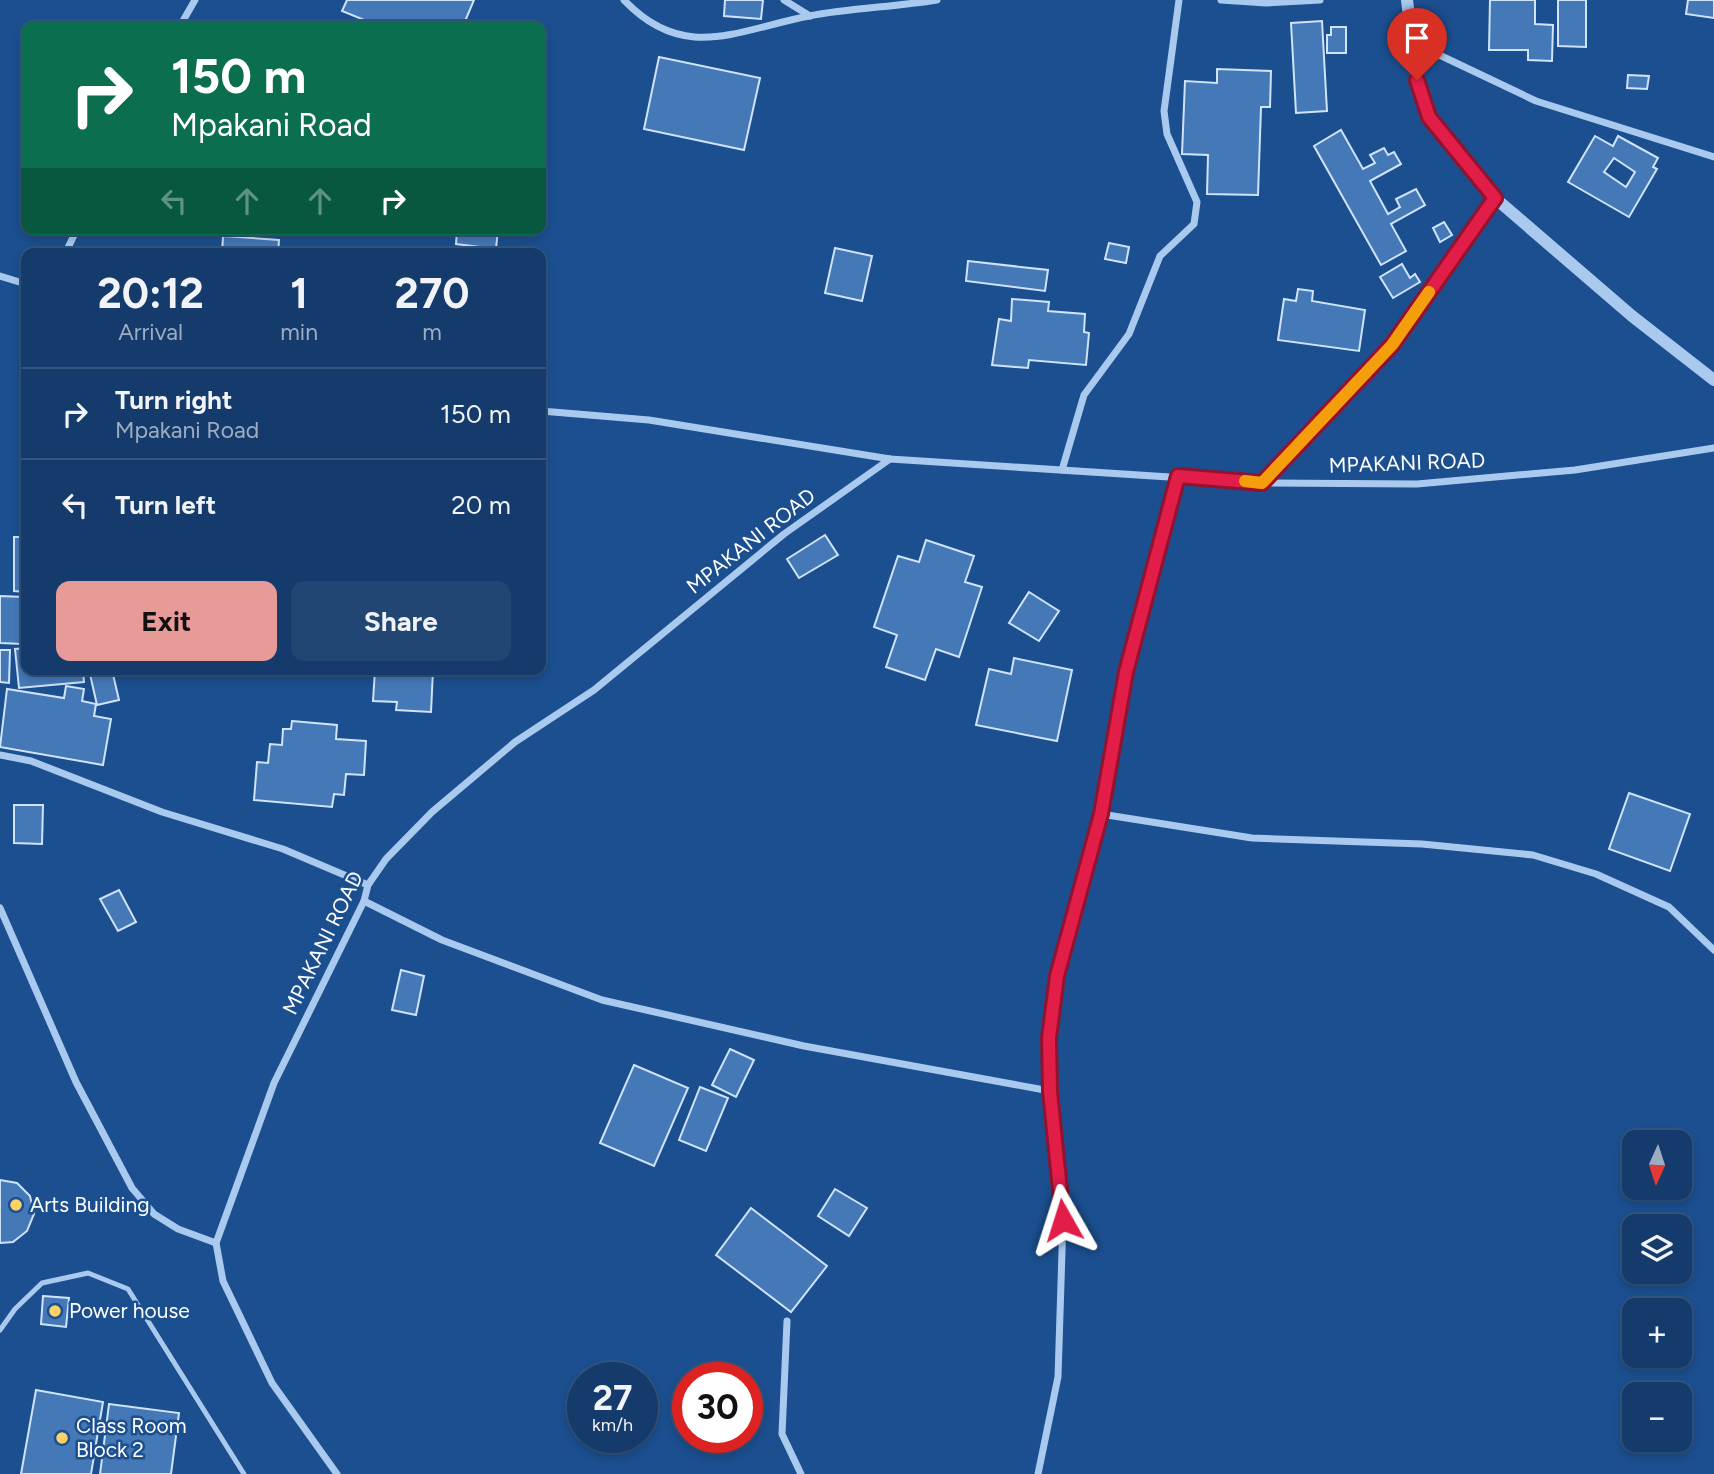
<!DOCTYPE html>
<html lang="en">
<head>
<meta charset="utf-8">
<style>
	:root { --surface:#143b6b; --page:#214673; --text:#f1f3f6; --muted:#9dadc1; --line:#33557e; --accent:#e69b98 }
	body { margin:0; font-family:Figtree,sans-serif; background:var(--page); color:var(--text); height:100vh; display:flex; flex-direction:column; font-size:26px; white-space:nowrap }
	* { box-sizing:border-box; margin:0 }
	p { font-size:23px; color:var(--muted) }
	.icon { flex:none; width:38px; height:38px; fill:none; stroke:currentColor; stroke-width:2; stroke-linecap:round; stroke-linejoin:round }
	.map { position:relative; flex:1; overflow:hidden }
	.panel { position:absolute; left:21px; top:248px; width:525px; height:427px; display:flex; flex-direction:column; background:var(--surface); border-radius:14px; box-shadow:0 4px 10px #0003,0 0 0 2px var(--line) }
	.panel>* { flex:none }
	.hud { position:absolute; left:21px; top:21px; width:525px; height:214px; border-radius:14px; box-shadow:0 4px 10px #0003,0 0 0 2px var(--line); background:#0b6e4f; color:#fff; overflow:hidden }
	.needle { width:46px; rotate:183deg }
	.controls { position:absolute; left:1622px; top:1130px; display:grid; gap:14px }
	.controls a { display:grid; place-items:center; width:70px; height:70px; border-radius:14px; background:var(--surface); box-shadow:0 4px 10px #0003,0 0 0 2px var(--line); font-size:35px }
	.speed { position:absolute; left:567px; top:1362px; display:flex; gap:14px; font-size:35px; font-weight:700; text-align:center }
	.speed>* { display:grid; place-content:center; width:91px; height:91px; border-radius:50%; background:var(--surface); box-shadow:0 4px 10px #0003,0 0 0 2px var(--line); line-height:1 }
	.speed small { font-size:18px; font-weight:400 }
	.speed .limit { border:10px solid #d22; background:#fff; color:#111 }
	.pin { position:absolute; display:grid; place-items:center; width:60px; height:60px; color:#fff; margin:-72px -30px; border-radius:50% 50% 50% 0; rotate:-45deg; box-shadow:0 0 7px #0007 }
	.pin .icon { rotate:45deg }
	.me { position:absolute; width:77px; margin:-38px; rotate:354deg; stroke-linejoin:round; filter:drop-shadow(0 0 5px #0008) }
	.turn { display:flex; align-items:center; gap:24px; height:147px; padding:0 35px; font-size:32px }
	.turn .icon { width:91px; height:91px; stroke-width:2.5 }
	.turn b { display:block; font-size:49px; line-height:60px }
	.lanes { display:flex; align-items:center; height:66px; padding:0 35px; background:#0003; justify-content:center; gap:35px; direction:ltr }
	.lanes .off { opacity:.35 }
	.eta { display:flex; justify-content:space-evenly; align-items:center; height:119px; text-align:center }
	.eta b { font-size:42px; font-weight:700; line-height:49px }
	.cta { display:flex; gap:14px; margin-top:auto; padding:14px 35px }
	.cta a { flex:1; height:80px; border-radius:14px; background:var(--accent); color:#111; font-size:28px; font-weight:700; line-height:80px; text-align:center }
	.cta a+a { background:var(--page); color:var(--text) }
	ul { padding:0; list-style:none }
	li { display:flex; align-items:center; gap:21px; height:91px; padding:0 35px; border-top:2px solid var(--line) }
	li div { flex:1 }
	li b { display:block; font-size:26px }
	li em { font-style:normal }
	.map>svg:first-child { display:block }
	.building { fill:#4478b7; stroke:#cfe3fa; stroke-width:2; fill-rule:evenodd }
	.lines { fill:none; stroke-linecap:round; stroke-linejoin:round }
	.service { stroke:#a9c9ee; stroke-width:5 }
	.minor { stroke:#a9c9ee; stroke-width:7 }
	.tertiary { stroke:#a9c9ee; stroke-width:12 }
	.route-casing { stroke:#92132f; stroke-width:18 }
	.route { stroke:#e11d48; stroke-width:12 }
	.slow { stroke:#f59e0b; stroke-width:12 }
	.poi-dot { fill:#ffd166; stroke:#1b4f8f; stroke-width:2.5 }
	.labels { text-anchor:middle; stroke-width:5; stroke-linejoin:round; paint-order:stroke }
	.street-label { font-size:21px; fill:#fff; stroke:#1b4f8f }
	.poi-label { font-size:21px; fill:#fff; stroke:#1b4f8f; text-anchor:start }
</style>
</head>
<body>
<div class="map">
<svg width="1714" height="1474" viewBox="0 0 1714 1474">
	<rect width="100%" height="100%" fill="#1b4f8f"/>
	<g class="building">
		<path d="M347,0H474L463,26H379L342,11Z"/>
		<path d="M725,0H763L761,19L724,16Z"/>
		<path d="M1490,0H1535V24L1553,25L1552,61L1528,60V50H1489Z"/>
		<path d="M1558,0H1586V47L1558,46Z"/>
		<path d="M1688,0H1714V18L1686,14Z"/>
		<path d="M1322,21L1327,111L1296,113L1291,23Z"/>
		<path d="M1331,27H1346V53H1327V35H1331Z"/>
		<path d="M659,57L760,78L744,150L644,129Z"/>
		<path d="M1217,69L1271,71L1270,107H1261L1258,195L1207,194L1208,155L1182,154L1185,81L1217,83Z"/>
		<path d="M1628,75L1649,76L1647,89L1627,88Z"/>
		<path d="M1341,130L1363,169L1375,163L1370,155L1384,148L1388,155L1394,152L1401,164L1370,181L1388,214L1400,207L1396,199L1416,189L1425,205L1391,224L1406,251L1381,265L1314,146Z"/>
		<path d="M1595,136L1613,146L1618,136L1658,158L1653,167L1657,169L1629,217L1568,182ZM1614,158L1635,172L1626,187L1604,172Z"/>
		<path d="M1444,222L1452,235L1440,242L1433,228Z"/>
		<path d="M457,229H498L496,249L456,244Z"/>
		<path d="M223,236L279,240L278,254H222Z"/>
		<path d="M1109,243L1129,247L1126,263L1105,259Z"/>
		<path d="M835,248L872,256L862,301L825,293Z"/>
		<path d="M968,261L1048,270L1045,291L966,281Z"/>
		<path d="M1402,264L1410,278L1415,274L1420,282L1393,298L1380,277Z"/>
		<path d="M1298,289L1313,291L1312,301L1365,310L1359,351L1278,340L1284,299L1296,301Z"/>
		<path d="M1012,299L1049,302L1048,311L1085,314L1084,332L1089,333L1086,365L1029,360L1028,368L992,365L999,319L1011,321Z"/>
		<path d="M825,535L838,555L799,578L787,559Z"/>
		<path d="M14,537H26V592L14,591Z"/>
		<path d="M926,540L974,556L965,582L982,587L959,657L936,649L925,680L886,667L897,635L874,627L898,556L919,562Z"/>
		<path d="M1029,592L1059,611L1039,641L1009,623Z"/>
		<path d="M0,596L24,597L22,644L0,643Z"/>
		<path d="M26,648V670H83L84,682L19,688L15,649Z"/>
		<path d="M0,650H10L9,683L0,682Z"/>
		<path d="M1014,658L1072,670L1057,741L976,725L989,669L1011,674Z"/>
		<path d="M89,670H112L119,700L97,705Z"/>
		<path d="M375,670H433L431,712L396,710L397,702L373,701Z"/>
		<path d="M66,686L84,689L82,701L96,704L94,716L111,719L103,765L0,747L7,689L64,698Z"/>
		<path d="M292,721L337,725L336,739L366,741L364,775L346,774L344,795L334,794L332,807L254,800L257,762L268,763L270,744L282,745L283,729H291Z"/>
		<path d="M1629,793L1690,814L1670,871L1609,849Z"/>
		<path d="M14,805H43L42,844L14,843Z"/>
		<path d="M119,890L136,922L118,931L100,899Z"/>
		<path d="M401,970L424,976L416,1015L392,1010Z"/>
		<path d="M730,1049L754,1060L736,1097L712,1085Z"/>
		<path d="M634,1065L688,1088L654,1166L600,1143Z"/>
		<path d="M700,1087L728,1098L706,1151L679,1140Z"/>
		<path d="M0,1180L17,1183L30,1196L34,1214L27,1231L13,1242L0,1243Z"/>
		<path d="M835,1189L867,1208L849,1236L818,1216Z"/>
		<path d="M751,1208L827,1266L791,1312L716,1255Z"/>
		<path d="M43,1296L69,1298L66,1327L41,1324Z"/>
		<path d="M36,1390L103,1402L91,1474H21Z"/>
		<path d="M109,1404L179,1413L171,1474H100Z"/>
	</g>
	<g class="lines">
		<path class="service" d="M0,1330L15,1309L42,1283L88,1273L128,1289L244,1474"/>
		<g class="minor">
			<path d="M624,0C684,63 737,30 809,16C850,8 894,7 937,0"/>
			<path d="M784,0L810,16"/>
			<path d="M1221,0L1266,3L1320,0"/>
			<path d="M180,26L195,0"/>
			<path d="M1412,42L1536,101L1714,157"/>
			<path d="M65,254L77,229"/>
			<path d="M0,276L26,284"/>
			<path d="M541,411L649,420L890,459L1262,483L1417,484L1575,470L1714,448"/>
			<path d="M1062,470L1084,395L1129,334L1160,256L1194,224L1197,202L1167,134L1164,111L1179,0"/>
			<path d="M1262,483L1392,346L1495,198"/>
			<path d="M0,755L31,761L162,812L283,849L368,885"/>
			<path d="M1101,814L1252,838L1422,844L1533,855L1596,874L1669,907L1714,950"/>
			<path d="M364,901L442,940L602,1000L804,1046L1050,1091"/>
			<path d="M0,908L76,1082L132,1188L154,1214L178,1229L216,1243"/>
			<path d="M787,1321L782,1434L801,1474"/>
			<path d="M337,1474L272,1383L223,1281L216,1243L274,1083L364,901L368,885L386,859L432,812L515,742L594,690L784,534L890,459"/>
			<path d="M1038,1474L1058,1377L1063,1220L1050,1091L1049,1038L1057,977L1101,814L1126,672L1178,476"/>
		</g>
		<path class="tertiary" d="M1407,0L1417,80L1429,117L1495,198L1632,316L1714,380"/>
	</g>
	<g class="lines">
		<g class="route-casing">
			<path id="route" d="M1063,1220L1050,1091L1049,1038L1057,976L1101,814L1126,672L1178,476L1262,483L1392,345L1495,198L1429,117L1417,80"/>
		</g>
		<use href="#route" class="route"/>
		<path class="slow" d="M1245,481L1262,483L1392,345L1429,292"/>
	</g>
	<g class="poi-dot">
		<circle cx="16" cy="1205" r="7"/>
		<circle cx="55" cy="1311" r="7"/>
		<circle cx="62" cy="1438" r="7"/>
	</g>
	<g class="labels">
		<g class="street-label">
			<text transform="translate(1407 463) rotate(-2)" y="7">MPAKANI ROAD</text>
			<text transform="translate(751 541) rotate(-38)" y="7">MPAKANI ROAD</text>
			<text transform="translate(323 943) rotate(-64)" y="7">MPAKANI ROAD</text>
		</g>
		<g class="poi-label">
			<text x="30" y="1212">Arts Building</text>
			<text x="69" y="1318">Power house</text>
			<text x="76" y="1433">Class Room<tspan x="76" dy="24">Block 2</tspan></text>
		</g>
	</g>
</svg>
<div class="controls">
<a><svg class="needle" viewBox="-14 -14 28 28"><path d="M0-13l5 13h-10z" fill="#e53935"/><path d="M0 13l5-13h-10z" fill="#9dadc1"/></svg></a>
<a><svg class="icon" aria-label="layers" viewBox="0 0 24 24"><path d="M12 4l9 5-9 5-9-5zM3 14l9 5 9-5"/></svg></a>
<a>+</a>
<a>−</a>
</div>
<div class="speed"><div>27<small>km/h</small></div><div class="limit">30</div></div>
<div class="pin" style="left:1417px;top:80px;background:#d93025"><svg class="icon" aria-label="arrive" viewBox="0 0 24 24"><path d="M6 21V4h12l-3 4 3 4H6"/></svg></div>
<svg class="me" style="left:1063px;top:1220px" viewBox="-20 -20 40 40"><path d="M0-17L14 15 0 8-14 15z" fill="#e11d48" stroke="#fff" stroke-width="4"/></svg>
<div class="hud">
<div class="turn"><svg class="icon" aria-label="right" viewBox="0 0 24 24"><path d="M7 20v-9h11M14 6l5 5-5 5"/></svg><div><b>150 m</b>Mpakani Road</div></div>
<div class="lanes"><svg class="icon off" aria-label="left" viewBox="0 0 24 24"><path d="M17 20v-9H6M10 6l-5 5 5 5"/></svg><svg class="icon off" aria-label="ahead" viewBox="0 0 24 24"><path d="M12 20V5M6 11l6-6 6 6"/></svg><svg class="icon off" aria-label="ahead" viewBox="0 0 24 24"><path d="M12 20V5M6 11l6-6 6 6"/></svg><svg class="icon" aria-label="right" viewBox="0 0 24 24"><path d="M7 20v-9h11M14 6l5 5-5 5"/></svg></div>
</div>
<section class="panel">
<div class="eta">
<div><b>20:12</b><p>Arrival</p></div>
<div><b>1</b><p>min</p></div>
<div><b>270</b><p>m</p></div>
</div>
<ul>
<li><svg class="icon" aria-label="right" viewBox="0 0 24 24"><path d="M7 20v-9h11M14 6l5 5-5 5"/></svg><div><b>Turn right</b><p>Mpakani Road</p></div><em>150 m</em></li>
<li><svg class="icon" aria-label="left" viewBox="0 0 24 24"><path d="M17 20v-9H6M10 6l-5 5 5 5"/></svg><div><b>Turn left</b></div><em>20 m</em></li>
</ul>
<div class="cta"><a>Exit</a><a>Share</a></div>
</section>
</div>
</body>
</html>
